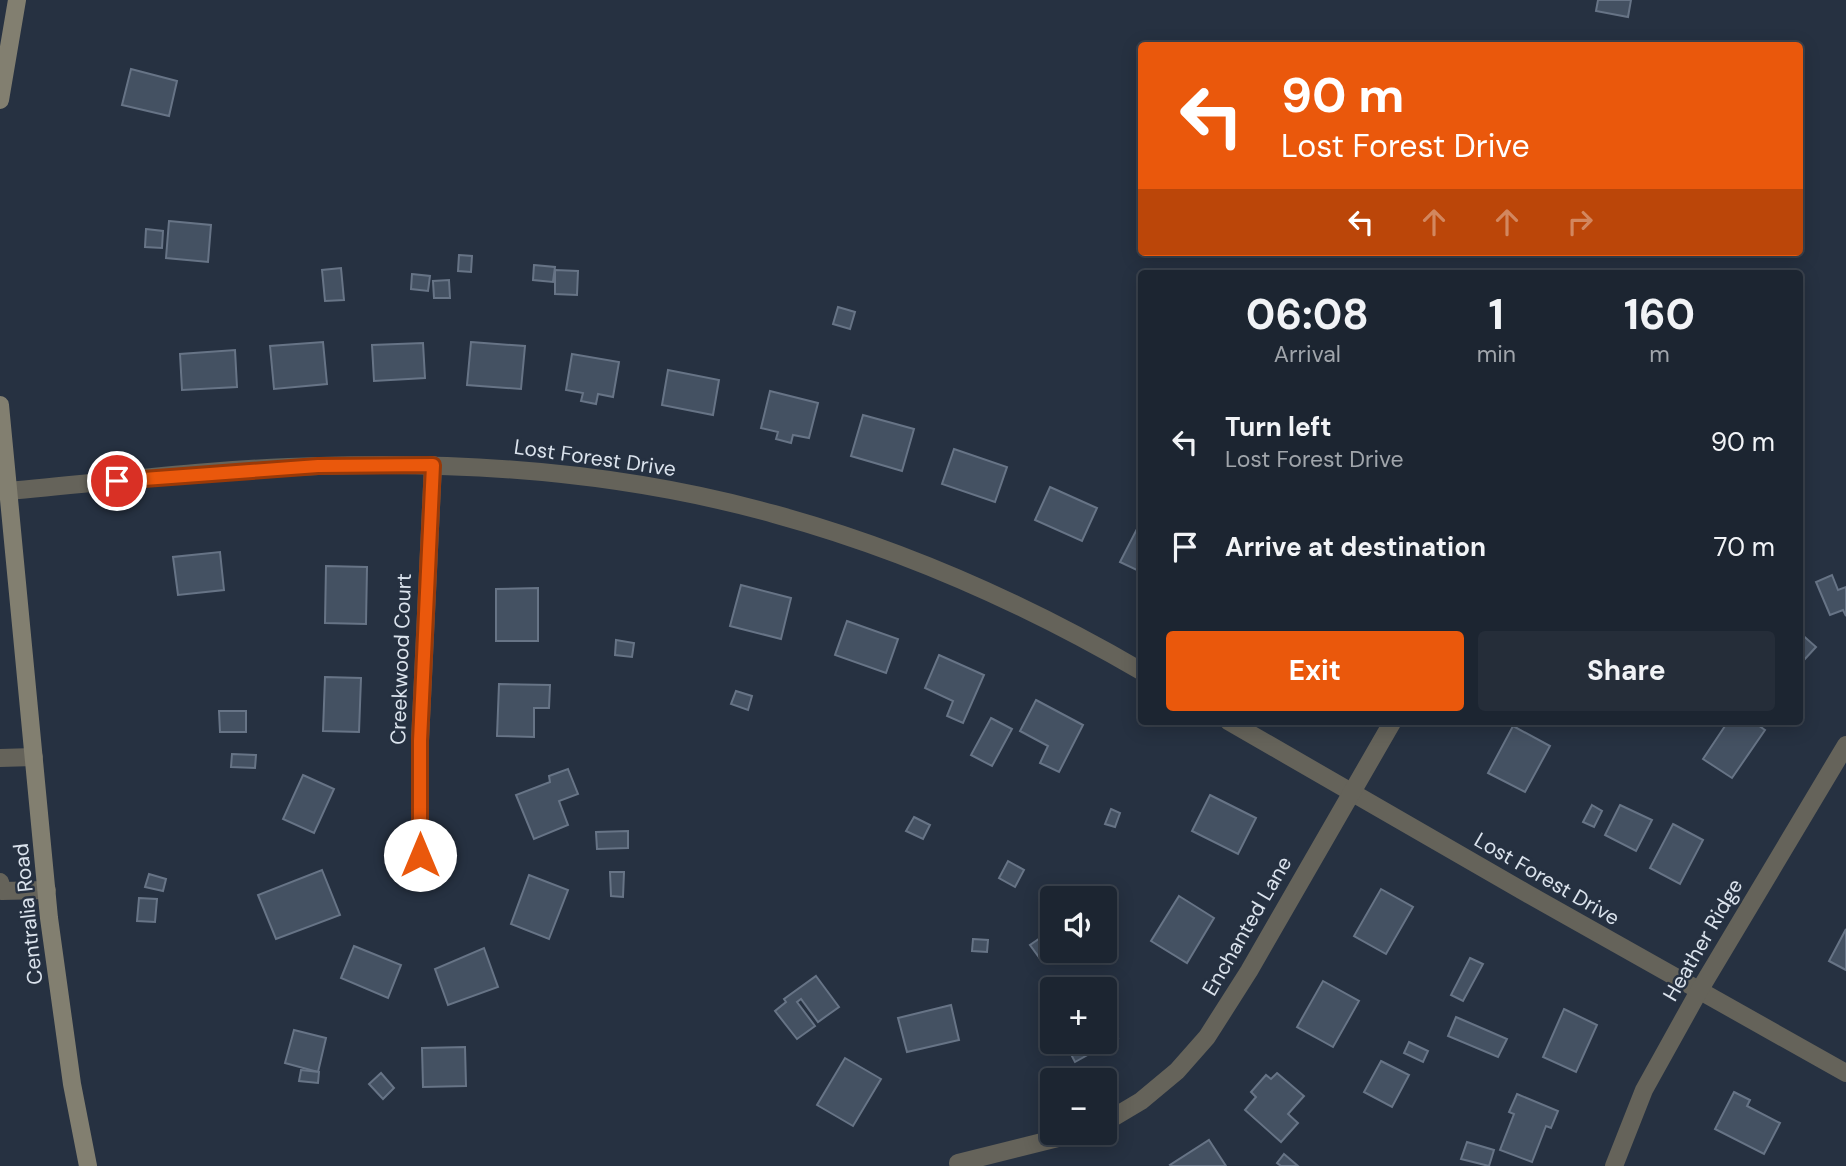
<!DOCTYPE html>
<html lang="en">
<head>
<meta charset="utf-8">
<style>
	:root { --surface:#1c2531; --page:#252d39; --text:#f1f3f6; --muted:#a0a5ab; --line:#3a424d; --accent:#ea580c }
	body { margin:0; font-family:"DM Sans",sans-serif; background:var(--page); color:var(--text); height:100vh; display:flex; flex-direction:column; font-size:26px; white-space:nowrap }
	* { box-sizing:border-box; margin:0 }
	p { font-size:23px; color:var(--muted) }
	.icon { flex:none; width:38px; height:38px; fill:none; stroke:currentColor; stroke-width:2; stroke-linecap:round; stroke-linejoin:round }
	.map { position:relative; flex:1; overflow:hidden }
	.sheet { position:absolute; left:1138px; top:270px; width:665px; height:455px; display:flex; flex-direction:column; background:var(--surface); border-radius:7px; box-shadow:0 4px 18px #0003,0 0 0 2px var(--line) }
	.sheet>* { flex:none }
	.guide { position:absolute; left:1138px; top:42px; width:665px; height:214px; border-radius:7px; box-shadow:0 4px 18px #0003,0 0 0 2px var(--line); background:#ea580c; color:#fff; overflow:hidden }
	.fabs { position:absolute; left:1040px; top:886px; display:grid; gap:14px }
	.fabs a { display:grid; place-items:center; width:77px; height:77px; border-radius:7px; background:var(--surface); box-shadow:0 4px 18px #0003,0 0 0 2px var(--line); font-size:35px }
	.pin { position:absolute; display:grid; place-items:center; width:60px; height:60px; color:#fff; margin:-30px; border:4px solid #fff; border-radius:50%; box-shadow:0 2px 7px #0007 }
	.me { position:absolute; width:77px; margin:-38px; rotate:0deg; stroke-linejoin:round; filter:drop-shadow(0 0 5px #0008) }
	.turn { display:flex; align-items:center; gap:24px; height:147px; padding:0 28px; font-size:32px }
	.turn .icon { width:91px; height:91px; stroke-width:2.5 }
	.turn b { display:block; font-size:49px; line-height:60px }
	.lanes { display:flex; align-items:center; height:66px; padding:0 28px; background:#0003; justify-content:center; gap:35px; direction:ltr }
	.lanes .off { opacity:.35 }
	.eta { display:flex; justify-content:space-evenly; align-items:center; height:119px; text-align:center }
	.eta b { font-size:42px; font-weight:700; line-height:49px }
	.primary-button { display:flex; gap:14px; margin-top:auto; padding:14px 28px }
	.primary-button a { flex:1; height:80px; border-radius:7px; background:var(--accent); color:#fff; font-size:28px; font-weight:700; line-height:80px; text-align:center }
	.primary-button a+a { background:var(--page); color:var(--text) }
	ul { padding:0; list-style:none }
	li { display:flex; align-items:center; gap:21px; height:105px; padding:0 28px }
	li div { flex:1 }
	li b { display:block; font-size:26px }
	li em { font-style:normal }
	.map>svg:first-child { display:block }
	.building { fill:#445162; stroke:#677486; stroke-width:2 }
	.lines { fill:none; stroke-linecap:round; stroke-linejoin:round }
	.service { stroke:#65635a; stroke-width:18 }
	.minor { stroke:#65635a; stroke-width:18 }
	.secondary { stroke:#827f70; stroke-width:18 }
	.route-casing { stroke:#983908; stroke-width:18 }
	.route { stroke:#ea580c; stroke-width:12 }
	.labels { text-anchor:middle; stroke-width:5; stroke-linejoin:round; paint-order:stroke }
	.street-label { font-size:21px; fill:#dbe3ed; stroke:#263141 }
</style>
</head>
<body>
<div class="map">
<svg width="1846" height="1166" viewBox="0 0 1846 1166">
	<rect width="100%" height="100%" fill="#263141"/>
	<g class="building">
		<path d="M1598,0H1631L1628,17L1596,11Z"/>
		<path d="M131,69L177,81L169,116L122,105Z"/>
		<path d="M169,221L211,225L208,262L166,258Z"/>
		<path d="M146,229L163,231L162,248L145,247Z"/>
		<path d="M459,255L472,256L471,272L458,271Z"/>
		<path d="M534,265L555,267L553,282L533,280Z"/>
		<path d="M341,268L344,300L325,301L322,270Z"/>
		<path d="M555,270L578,271L577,295L555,294Z"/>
		<path d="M412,274L430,276L428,291L411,289Z"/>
		<path d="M449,280L450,298H434L433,281Z"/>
		<path d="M838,307L855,312L850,329L833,324Z"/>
		<path d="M323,342L327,384L274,389L270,346Z"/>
		<path d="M471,342L525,346L521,389L467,385Z"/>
		<path d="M423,343L425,378L374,381L372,345Z"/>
		<path d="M235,350L237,387L182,390L180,354Z"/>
		<path d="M572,354L619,362L613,397L598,394L596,404L581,401L583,393L566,390Z"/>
		<path d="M668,370L719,380L713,415L662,405Z"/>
		<path d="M770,391L818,403L809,438L793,435L791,443L776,439L778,432L761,428Z"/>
		<path d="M863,415L914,429L902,471L851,456Z"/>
		<path d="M954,449L1007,467L995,502L942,484Z"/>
		<path d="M1050,487L1097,508L1082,541L1035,520Z"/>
		<path d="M1139,525L1141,526V572L1120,562Z"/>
		<path d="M220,552L224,590L178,595L173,557Z"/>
		<path d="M326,566L367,567L366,624L325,623Z"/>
		<path d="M1832,575L1838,590L1846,587V616L1843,610L1830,615L1816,582Z"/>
		<path d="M741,585L791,598L781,639L730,626Z"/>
		<path d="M538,588V641H496V589Z"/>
		<path d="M847,621L898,639L886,673L835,655Z"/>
		<path d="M1799,632L1816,647L1804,660L1801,657L1799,660Z"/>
		<path d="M616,640L634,643L632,657L615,655Z"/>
		<path d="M939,655L984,675L963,723L947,716L953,701L925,688Z"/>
		<path d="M325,677L361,678L359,732L323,731Z"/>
		<path d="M499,684L550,685L549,708H534V737L497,736Z"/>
		<path d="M736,691L752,696L748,710L731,704Z"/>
		<path d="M1036,700L1083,725L1059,772L1040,763L1048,746L1020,731Z"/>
		<path d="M219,711H246V732H220Z"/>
		<path d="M991,718L1012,729L992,766L971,755Z"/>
		<path d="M1752,721L1765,730L1732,778L1703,759L1725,726L1719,721Z"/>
		<path d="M1513,726L1550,746L1525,792L1488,773Z"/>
		<path d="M232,754L256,755L255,768L231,767Z"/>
		<path d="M568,769L578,794L559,801L568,825L534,839L516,795L550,782L549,776Z"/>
		<path d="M303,775L334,789L314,833L283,819Z"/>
		<path d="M1210,795L1256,818L1238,854L1192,831Z"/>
		<path d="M1592,805L1602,811L1594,827L1583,822Z"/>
		<path d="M1620,805L1652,820L1636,851L1605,835Z"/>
		<path d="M1111,809L1120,813L1115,827L1105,824Z"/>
		<path d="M914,817L930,825L923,839L906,831Z"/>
		<path d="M1673,824L1703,840L1680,884L1650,868Z"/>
		<path d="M628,831V848L597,849L596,832Z"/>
		<path d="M1008,861L1024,870L1015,887L999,878Z"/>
		<path d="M322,870L340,915L276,939L258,895Z"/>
		<path d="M610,872H624L623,897L611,896Z"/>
		<path d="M149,874L166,879L163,891L145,887Z"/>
		<path d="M529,875L568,890L549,939L511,924Z"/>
		<path d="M1381,889L1413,907L1386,954L1354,936Z"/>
		<path d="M1179,896L1214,918L1187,963L1151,941Z"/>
		<path d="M139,898L157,899L155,922L137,921Z"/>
		<path d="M1846,929V970L1829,961Z"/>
		<path d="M1052,930V950H1054L1041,960L1030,945Z"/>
		<path d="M973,939L988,940L987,952L972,951Z"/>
		<path d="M354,946L401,965L388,998L341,978Z"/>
		<path d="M484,948L498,987L448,1005L435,969Z"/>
		<path d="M1470,958L1483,964L1463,1001L1451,995Z"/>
		<path d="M816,976L839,1007L818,1022L801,999L797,1002L815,1026L797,1039L775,1011L786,1002L784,999Z"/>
		<path d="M1323,981L1359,1001L1333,1047L1297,1027Z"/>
		<path d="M951,1005L959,1040L907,1052L898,1018Z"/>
		<path d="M1564,1009L1597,1025L1576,1072L1543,1057Z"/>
		<path d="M1104,1012L1118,1038L1075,1062L1064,1041H1104Z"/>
		<path d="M1456,1017L1507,1039L1498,1057L1448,1036Z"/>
		<path d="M294,1030L326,1038L318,1072L285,1063Z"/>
		<path d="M1409,1042L1428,1051L1423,1062L1404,1053Z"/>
		<path d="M465,1047L466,1086L423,1087L422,1048Z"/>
		<path d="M845,1058L881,1079L853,1126L817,1105Z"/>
		<path d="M1381,1061L1409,1075L1392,1107L1364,1092Z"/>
		<path d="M301,1070L319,1072L318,1083L299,1081Z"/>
		<path d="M381,1073L394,1088L383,1099L369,1084Z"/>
		<path d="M1277,1073L1304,1096L1288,1114L1298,1123L1281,1142L1245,1110L1256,1097L1251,1092L1266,1075L1271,1079Z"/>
		<path d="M1734,1092L1750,1100L1747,1106L1780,1123L1764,1154L1715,1129Z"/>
		<path d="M1517,1094L1558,1111L1551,1128L1546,1126L1532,1162L1500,1150L1514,1114L1509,1112Z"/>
		<path d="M1209,1140L1226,1166H1171L1170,1165Z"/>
		<path d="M1467,1142L1494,1150L1489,1166L1461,1159Z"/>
		<path d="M1284,1154L1298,1166H1281L1277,1163Z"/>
	</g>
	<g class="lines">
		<g class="service">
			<path d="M0,758L34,757"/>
			<path d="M0,882L2,891L47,890"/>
		</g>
		<g class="minor">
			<path d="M8,491C111,482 215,468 319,466C471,461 627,473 774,514C902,549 1026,604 1141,671"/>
			<path d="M1228,721L1528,894L1846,1073"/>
			<path d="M420,855V741L433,465"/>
			<path d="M1104,1123L1141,1101L1177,1071L1207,1037L1249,971L1393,721"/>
			<path d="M958,1163L1082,1132"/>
			<path d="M1614,1166L1644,1090L1699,991L1846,745"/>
		</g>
		<g class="secondary">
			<path d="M0,100L17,0"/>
			<path d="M0,405L49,918L72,1084L88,1166"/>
		</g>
	</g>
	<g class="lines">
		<g class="route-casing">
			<path id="route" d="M117,481L318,466L433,465L420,741V855"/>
		</g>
		<use href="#route" class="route"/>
	</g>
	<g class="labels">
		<g class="street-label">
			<text transform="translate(595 458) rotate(8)" y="7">Lost Forest Drive</text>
			<text transform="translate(401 659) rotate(-88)" y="7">Creekwood Court</text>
			<text transform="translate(1547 879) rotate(30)" y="7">Lost Forest Drive</text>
			<text transform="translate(28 914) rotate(-96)" y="7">Centralia Road</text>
			<text transform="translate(1247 926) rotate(-60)" y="7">Enchanted Lane</text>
			<text transform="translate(1703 940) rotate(-60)" y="7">Heather Ridge</text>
		</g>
	</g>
</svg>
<div class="fabs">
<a><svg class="icon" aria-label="sound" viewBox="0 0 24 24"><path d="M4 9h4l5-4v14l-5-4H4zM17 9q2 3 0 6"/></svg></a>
<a>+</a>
<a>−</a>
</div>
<div class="pin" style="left:117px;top:481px;background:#d93025"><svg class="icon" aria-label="arrive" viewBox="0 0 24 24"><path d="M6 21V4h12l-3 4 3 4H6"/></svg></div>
<svg class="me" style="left:420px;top:855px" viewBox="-20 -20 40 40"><circle r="19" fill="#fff"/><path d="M0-13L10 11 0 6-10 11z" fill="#ea580c"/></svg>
<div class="guide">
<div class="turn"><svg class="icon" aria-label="left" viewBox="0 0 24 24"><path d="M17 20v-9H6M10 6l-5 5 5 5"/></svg><div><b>90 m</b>Lost Forest Drive</div></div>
<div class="lanes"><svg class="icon" aria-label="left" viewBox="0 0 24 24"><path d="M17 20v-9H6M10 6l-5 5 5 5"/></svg><svg class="icon off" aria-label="ahead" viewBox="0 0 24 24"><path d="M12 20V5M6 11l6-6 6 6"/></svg><svg class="icon off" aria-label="ahead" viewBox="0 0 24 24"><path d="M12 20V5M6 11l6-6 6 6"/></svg><svg class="icon off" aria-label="right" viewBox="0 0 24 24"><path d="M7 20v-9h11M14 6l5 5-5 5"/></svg></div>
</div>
<section class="sheet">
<div class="eta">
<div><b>06:08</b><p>Arrival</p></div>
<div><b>1</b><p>min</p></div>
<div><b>160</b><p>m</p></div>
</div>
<ul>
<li><svg class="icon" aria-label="left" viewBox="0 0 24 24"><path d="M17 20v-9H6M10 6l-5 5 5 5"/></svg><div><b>Turn left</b><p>Lost Forest Drive</p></div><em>90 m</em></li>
<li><svg class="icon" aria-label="arrive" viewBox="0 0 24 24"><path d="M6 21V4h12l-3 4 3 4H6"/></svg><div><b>Arrive at destination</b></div><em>70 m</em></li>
</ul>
<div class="primary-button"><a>Exit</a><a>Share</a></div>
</section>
</div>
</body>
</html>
